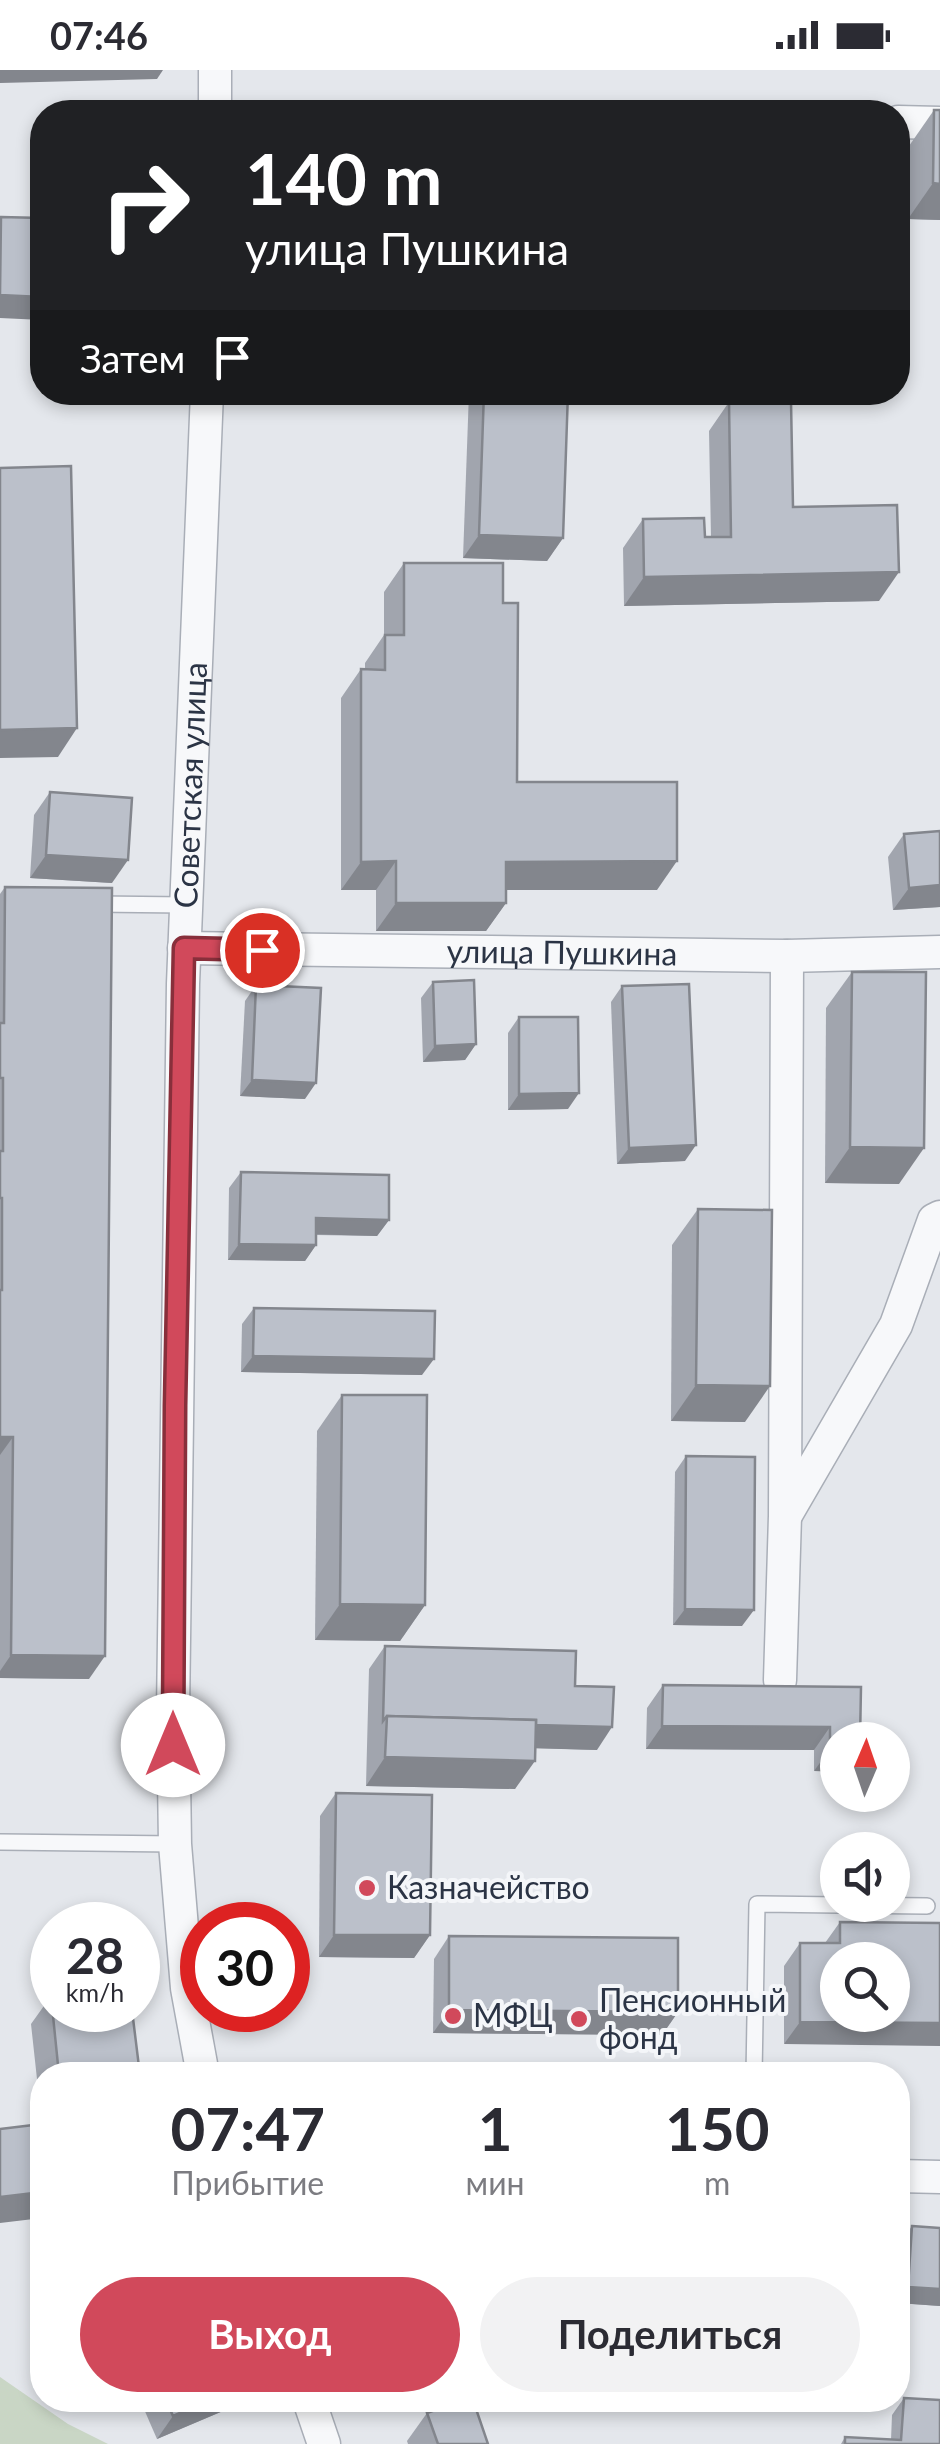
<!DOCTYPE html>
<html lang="ru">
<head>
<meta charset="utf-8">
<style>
	:root { --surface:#fff; --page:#f2f2f3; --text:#2b2b33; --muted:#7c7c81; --accent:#d1495b }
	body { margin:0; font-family:Lato,sans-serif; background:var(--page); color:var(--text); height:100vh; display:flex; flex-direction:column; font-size:38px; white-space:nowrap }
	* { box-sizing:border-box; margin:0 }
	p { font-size:32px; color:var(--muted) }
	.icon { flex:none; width:55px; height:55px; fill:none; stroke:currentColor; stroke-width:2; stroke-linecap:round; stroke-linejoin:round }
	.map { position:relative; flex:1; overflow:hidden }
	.drawer { position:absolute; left:30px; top:1992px; width:880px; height:350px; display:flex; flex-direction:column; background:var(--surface); border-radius:40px; box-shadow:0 5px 15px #0003 }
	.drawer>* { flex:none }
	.banner { position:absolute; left:30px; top:30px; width:880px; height:305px; border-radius:40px; box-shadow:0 5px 15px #0003; background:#202124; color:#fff; overflow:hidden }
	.needle { width:65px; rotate:2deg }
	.fabs { position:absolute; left:820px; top:1652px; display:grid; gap:20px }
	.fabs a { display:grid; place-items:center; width:90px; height:90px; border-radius:50%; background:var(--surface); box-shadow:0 5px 15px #0003; font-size:50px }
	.speed { position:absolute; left:30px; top:1832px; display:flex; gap:20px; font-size:50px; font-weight:700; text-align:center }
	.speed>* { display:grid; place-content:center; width:130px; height:130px; border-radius:50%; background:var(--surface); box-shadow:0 5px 15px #0003; line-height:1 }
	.speed small { font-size:25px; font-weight:400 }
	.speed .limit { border:15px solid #d22; background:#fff; color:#111 }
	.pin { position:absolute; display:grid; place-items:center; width:85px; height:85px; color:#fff; margin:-42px; border:5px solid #fff; border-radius:50%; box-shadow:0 2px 10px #0007 }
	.me { position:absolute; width:110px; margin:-55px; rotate:0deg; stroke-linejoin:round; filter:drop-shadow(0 0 8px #0008) }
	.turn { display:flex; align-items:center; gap:35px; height:210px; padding:0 50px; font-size:45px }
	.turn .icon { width:130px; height:130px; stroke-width:2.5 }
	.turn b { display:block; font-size:70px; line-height:85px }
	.then { display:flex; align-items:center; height:95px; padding:0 50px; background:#0003; gap:20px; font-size:38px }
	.eta { display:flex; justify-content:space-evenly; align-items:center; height:170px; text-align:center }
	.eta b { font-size:60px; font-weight:700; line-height:70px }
	.action { display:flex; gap:20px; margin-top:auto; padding:20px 50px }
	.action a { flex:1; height:115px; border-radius:60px; background:var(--accent); color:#fff; font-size:40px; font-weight:700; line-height:115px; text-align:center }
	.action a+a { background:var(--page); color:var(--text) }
	.status { display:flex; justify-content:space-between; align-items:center; height:70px; padding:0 50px; background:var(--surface); direction:ltr }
	.status svg { height:28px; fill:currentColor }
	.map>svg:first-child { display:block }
	.green { fill:#c9d6c5 }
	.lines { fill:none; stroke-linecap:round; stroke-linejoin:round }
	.lane-casing { stroke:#a9aeb7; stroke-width:18 }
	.street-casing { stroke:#a9aeb7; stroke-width:35 }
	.lane { stroke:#f7f8fa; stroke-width:15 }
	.street { stroke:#f7f8fa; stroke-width:32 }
	.wall { fill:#a1a5ae }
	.shaded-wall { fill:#83868d }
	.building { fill:#bbc0ca; stroke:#83868d; stroke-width:2.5; fill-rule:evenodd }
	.route-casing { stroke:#882f3b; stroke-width:25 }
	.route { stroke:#d1495b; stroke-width:18 }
	.poi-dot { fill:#d1495b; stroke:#f4f6f9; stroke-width:4 }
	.labels { text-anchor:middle; stroke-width:8; stroke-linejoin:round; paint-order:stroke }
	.street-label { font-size:32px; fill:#2b3445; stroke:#f4f6f9 }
	.poi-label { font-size:32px; fill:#2b3445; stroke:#f4f6f9; text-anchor:start }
</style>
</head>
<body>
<div class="status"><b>07:46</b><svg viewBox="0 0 49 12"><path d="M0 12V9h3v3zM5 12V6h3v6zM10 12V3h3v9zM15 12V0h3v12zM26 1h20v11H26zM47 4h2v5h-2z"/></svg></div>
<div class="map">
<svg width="940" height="2374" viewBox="0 0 940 2374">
	<rect width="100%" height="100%" fill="#e4e7ec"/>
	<path class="green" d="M0,2307L68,2354L108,2374H0Z"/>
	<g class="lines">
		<g class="lane-casing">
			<g id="lane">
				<path d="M95,834L186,835"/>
				<path d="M0,1772L175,1774"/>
				<path d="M840,1835L927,1836"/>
				<path d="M754,2005L757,1834L838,1835"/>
			</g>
		</g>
		<g class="street-casing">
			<g id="street">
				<path d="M215,0V42"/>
				<path d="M898,52L940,53"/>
				<path id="s1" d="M184,878L787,886L940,882"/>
				<path d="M787,1443L896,1255L934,1150L940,1147"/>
				<path d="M780,1610L785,1446L787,886"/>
				<path id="s2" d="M203,2005L187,1918L175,1774L173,1642L183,914L207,322"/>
				<path d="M898,2106L940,2107"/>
				<path d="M309,2330L324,2374"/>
			</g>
		</g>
		<use href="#lane" class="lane"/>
		<use href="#street" class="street"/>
	</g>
	<g class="wall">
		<path d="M934,40L940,150L908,149L909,76Z"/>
		<path d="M469,322H568L563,468L547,491L463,488Z"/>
		<path d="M729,332L793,437L879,531L624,536L623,478L643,449L705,467H711L709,361Z"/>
		<path d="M404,493L503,533L517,712L657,820H506V833L486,861H376V820H341V628L361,599H365V593L384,565V522Z"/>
		<path d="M50,722L112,813L30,808L34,745Z"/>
		<path d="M904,764L940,837L893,840L888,787Z"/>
		<path d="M5,817L89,1609L0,1608V824Z"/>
		<path d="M852,902L899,1114L825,1113L826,938Z"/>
		<path d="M433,912L476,974L465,990L423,992L421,928Z"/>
		<path d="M256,915L305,1029L240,1026L245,931Z"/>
		<path d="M622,916L685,1091L617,1094L611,932Z"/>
		<path d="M519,947L568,1039L508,1040V963Z"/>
		<path d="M241,1102L389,1150L377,1166L316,1165V1175L305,1191L228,1190L229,1118Z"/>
		<path d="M698,1139L745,1352L671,1351L672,1175Z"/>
		<path d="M254,1238L422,1305L241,1302L242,1254Z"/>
		<path d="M342,1325L425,1535L400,1571L315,1570L317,1361Z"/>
		<path d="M686,1386L742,1556L673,1555L675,1402Z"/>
		<path d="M385,1576L575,1616L597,1680L535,1678L515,1719L366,1716L369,1599Z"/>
		<path d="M663,1615L861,1617L860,1670L814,1701V1680L646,1679L647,1638Z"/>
		<path d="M336,1723L430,1865L414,1888L319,1887L320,1746Z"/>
		<path d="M840,1852L940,1853L784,1974V1896L800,1873H825Z"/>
		<path d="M449,1866L678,1942L662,1965L433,1963L434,1889Z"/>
		<path d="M51,1926L140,2005H42V2148V2055L31,1954Z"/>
		<path d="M912,2156L940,2158V2236L898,2233L901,2172Z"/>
		<path d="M904,2328L940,2374H841L845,2367L891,2370L892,2345Z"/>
		<path d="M140,2330H235L230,2338L157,2369Z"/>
		<path d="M427,2343L488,2374H408L407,2371Z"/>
	</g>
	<g class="shaded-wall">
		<path d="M0,0H163L157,9L0,13Z"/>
		<path d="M933,113L940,114V150L908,149Z"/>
		<path d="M0,225L42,227V250L0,248Z"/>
		<path d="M479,465L563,468L547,491L463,488Z"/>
		<path d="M899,502L879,531L624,536L644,507Z"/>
		<path d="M77,658L58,687L0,688V660Z"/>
		<path d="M46,785L128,790L112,813L30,808Z"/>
		<path d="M396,791L376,820H341L361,792Z"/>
		<path d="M677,791L657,820H486L506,792Z"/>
		<path d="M940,815V837L893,840L909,818Z"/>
		<path d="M396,833H506L486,861H376Z"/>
		<path d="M476,974L465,990L423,992L435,976Z"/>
		<path d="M252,1010L316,1013L305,1029L240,1026Z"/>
		<path d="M579,1023L568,1039L508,1040L519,1024Z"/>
		<path d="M696,1075L685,1091L617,1094L629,1078Z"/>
		<path d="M850,1077L924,1078L899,1114L825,1113Z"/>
		<path d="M316,1148L389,1150L377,1166L305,1164Z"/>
		<path d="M239,1174L316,1175L305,1191L228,1190Z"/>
		<path d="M253,1286L434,1289L422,1305L241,1302Z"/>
		<path d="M696,1315L770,1316L745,1352L671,1351Z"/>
		<path d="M13,1367L0,1385V1368Z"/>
		<path d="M340,1534L425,1535L400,1571L315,1570Z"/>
		<path d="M685,1539L754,1540L742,1556L673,1555Z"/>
		<path d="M11,1585L105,1586L89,1609L0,1608V1601Z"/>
		<path d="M386,1651L612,1657L597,1680L386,1674Z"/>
		<path d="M662,1656L830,1657L814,1680L646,1679Z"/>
		<path d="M830,1679H838V1702L814,1701Z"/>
		<path d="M385,1687L535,1691L515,1719L366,1716Z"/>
		<path d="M334,1865H430L414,1888L319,1887Z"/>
		<path d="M449,1940L678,1942L662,1965L433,1963Z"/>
		<path d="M800,1952L940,1953V1976L784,1974Z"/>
		<path d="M42,2122V2148L0,2153V2127Z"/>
		<path d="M908,2217L940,2219V2236L898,2233Z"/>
		<path d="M210,2330H235L230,2338L157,2369L173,2346Z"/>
	</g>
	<g class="building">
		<path d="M934,40H940V114L933,113Z"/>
		<path d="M1,147L42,148V227L0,225Z"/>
		<path d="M484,322H568L563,468L479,465Z"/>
		<path d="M791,331L793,437L897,435L899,502L644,507L643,449L704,448L705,467H731L729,332Z"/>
		<path d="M71,396L77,658L0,660V398Z"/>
		<path d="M404,493H503V533H518L517,712H677V791L506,792V833H396V791L361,792V599L385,600V565H404Z"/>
		<path d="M50,722L132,728L128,790L46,785Z"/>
		<path d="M940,761V815L909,818L904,764Z"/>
		<path d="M5,817L112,818L105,1586L11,1585L13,1367H0V1220H2V1128H0V1081H3V1008H0V953H4Z"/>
		<path d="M852,902H926L924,1078L850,1077Z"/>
		<path d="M474,910L476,974L435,976L433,912Z"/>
		<path d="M689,914L696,1075L629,1078L622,916Z"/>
		<path d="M256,915L321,918L316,1013L252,1010Z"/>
		<path d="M519,947H578L579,1023L519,1024Z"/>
		<path d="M241,1102L389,1105V1150L316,1148V1175L239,1174Z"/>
		<path d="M698,1139L772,1140L770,1316L696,1315Z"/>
		<path d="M254,1238L435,1241L434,1289L253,1286Z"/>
		<path d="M342,1325H427L425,1535L340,1534Z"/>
		<path d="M686,1386L755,1387L754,1540L685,1539Z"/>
		<path d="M385,1576L576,1581L575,1616L614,1617L612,1657L536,1655V1650L387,1646L383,1651Z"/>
		<path d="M663,1615L861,1617L860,1670H838V1679H830V1657L662,1656Z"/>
		<path d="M387,1646L536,1650L535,1691L385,1687Z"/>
		<path d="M336,1723L432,1725L430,1865H334Z"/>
		<path d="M840,1852L940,1853V1953L800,1952V1873H840ZM838,1890H892V1945H838Z"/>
		<path d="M449,1866L678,1868V1942L449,1940Z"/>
		<path d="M51,1926H52V1940H132L140,2005H59Z"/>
		<path d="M42,2054V2122L0,2127V2059Z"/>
		<path d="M912,2156L940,2158V2219L908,2217Z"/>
		<path d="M904,2328L940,2330V2374H845V2367L901,2370Z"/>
		<path d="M166,2330H210L173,2346Z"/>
		<path d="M463,2330H473L488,2374H438L427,2343Z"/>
	</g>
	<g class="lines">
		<g class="route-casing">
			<path id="route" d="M173,1675L175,1336L184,878L262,880"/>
		</g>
		<use href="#route" class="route"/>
	</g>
	<g class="poi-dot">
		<circle cx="367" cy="1818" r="10"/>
		<circle cx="453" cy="1946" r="10"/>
		<circle cx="579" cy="1949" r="10"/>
	</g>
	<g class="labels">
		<g class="street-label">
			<text dy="11" stroke="none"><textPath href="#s2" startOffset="1292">Советская улица</textPath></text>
			<text dy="11" stroke="none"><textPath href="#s1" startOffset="378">улица Пушкина</textPath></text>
		</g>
		<g class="poi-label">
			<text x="387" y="1829">Казначейство</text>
			<text x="599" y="1942">Пенсионный<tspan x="599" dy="37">фонд</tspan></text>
			<text x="473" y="1957">МФЦ</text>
		</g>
	</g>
</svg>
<div class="fabs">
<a><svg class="needle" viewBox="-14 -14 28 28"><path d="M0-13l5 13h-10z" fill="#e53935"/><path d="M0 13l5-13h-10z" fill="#7c7c81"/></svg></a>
<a><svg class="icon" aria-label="sound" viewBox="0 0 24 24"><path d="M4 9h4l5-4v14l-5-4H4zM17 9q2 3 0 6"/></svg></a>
<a><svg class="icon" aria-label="search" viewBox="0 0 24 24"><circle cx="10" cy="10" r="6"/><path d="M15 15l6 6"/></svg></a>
</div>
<div class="speed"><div>28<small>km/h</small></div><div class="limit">30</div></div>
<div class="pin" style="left:262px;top:880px;background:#d93025"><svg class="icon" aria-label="arrive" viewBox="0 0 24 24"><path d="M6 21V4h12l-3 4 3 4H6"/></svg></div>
<svg class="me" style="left:173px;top:1675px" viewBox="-20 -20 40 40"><circle r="19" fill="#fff"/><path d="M0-13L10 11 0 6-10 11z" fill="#d1495b"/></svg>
<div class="banner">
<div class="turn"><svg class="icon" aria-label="right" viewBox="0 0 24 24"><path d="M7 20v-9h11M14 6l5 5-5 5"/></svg><div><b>140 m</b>улица Пушкина</div></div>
<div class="then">Затем<svg class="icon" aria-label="arrive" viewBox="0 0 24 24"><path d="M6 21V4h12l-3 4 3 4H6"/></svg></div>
</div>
<section class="drawer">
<div class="eta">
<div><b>07:47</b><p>Прибытие</p></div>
<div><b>1</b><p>мин</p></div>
<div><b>150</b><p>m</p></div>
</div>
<div class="action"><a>Выход</a><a>Поделиться</a></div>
</section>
</div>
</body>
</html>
